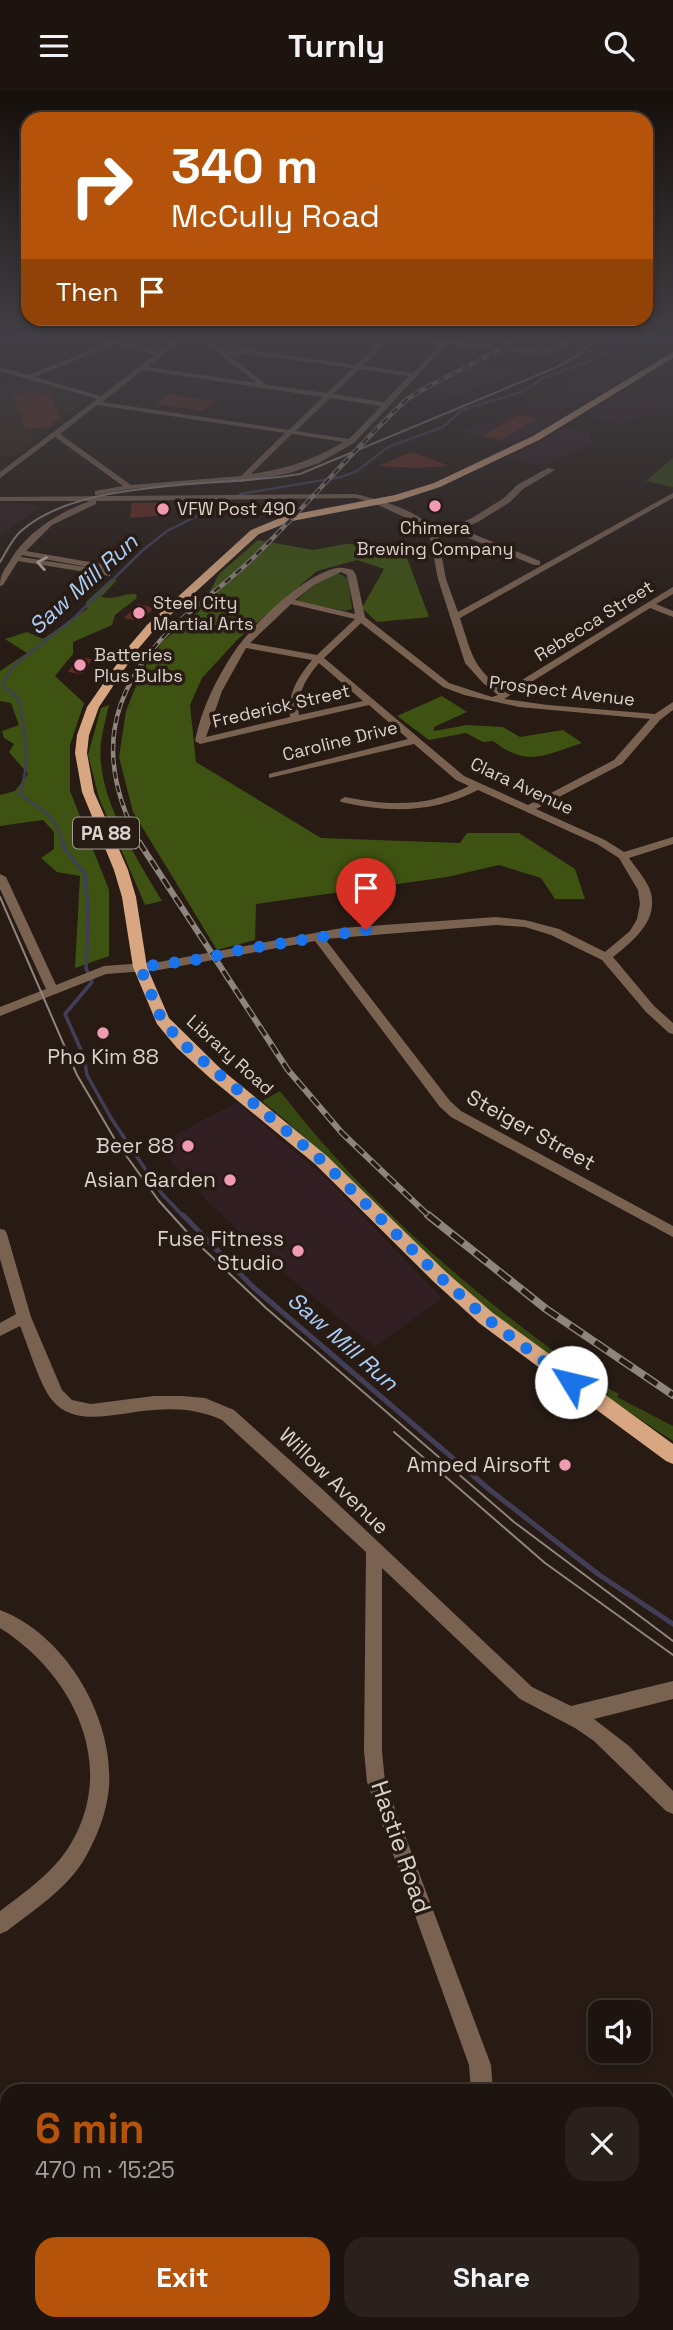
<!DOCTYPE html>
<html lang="en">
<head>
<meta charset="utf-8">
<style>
	:root { --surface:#1d140f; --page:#2a211d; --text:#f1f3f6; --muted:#a09e9e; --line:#3b332f; --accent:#b45309 }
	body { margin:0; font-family:"Space Grotesk",sans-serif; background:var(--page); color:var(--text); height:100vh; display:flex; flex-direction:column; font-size:26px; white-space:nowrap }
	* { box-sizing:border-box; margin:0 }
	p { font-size:23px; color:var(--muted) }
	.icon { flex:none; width:38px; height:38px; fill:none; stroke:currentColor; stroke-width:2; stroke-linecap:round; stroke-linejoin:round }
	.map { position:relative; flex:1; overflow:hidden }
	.drawer { position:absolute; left:0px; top:1993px; width:674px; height:247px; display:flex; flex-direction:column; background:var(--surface); border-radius:21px 21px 0 0; box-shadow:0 4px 10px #0003,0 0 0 2px var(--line) }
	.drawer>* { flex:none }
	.top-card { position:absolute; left:21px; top:21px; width:632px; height:214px; border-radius:21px; box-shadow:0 4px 10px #0003,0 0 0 2px var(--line); background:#b45309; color:#fff; overflow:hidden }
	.buttons { position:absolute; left:588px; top:1909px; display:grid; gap:14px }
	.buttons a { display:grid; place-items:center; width:63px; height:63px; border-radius:14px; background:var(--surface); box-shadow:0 4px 10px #0003,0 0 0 2px var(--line); font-size:35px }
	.pin { position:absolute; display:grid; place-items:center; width:60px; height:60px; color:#fff; margin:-72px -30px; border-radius:50% 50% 50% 0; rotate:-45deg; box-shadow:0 0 7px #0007 }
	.pin .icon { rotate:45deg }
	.me { position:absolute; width:77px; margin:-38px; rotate:306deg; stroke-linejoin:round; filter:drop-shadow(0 0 5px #0008) }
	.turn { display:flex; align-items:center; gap:24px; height:147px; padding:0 35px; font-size:32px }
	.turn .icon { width:91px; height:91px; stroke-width:2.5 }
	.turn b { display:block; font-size:49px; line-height:60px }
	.then { display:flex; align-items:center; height:66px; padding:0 35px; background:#0003; gap:14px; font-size:26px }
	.round { display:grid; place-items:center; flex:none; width:74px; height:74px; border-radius:21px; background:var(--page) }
	.summary { display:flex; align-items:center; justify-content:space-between; height:119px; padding:0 35px }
	h1 { font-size:42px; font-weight:700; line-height:52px; color:var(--accent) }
	.action { display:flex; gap:14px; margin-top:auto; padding:14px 35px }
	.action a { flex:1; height:80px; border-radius:21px; background:var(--accent); color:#fff; font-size:28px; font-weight:700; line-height:80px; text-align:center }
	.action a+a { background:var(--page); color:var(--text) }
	header { display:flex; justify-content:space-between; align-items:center; height:91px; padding:0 35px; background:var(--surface); font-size:32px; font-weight:700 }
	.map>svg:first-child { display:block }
	.commercial { fill:#321f23 }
	.built { fill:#342318 }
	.green { fill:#364711 }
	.forest { fill:#3e5212 }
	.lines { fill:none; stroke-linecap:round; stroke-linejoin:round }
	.stream-far2 { stroke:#413f58; stroke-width:2.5 }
	.stream-far1 { stroke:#413f58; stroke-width:3.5 }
	.stream { stroke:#413f58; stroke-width:5 }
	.building { fill:#662920 }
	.minor { fill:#7a6251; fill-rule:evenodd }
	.major { fill:#d8a782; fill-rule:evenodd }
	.tram { stroke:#8f857f; stroke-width:2 }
	.rail-far2-casing { stroke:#8f857f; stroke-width:4.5 }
	.rail-far1-casing { stroke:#8f857f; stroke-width:6 }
	.rail-casing { stroke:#8f857f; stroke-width:8 }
	.rail-far2 { stroke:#271b14; stroke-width:2.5; stroke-dasharray:7; stroke-linecap:butt }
	.rail-far1 { stroke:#271b14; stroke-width:3.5; stroke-dasharray:11; stroke-linecap:butt }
	.rail { stroke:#271b14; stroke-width:5; stroke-dasharray:15; stroke-linecap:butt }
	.oneway { stroke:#bdb0a8 }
	.route { stroke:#1a73e8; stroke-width:12; stroke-dasharray:0 21.6 }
	.poi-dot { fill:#f19ab3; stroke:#271b14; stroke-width:2.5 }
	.labels { text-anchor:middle; stroke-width:7; stroke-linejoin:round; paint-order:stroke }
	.far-poi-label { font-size:18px; fill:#dad2cd; stroke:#271b14; text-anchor:start }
	.far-street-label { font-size:18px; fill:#dad2cd; stroke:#271b14 }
	.shield { fill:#271b14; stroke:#a49b96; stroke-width:2 }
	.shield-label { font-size:19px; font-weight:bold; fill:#dad2cd }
	.poi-label { font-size:21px; fill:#dad2cd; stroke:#271b14; text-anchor:end }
	.street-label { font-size:21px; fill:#dad2cd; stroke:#271b14 }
	.water-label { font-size:23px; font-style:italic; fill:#a8cdf8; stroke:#271b14 }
	.near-street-label { font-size:24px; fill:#dad2cd; stroke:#271b14 }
</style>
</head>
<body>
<header><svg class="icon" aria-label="menu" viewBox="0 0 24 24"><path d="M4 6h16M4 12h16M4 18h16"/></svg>Turnly<svg class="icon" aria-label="search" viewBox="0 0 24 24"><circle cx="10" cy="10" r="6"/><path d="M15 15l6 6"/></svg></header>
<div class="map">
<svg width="673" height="2239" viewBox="0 0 673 2239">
	<rect width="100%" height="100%" fill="#271b14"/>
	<g class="commercial">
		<path d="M597,276L629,283L548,334L512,353L460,341L479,330L489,332L517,315L525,316Z"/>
		<path d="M629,296L670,305L673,307V316L621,333L585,324Z"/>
		<path d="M565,337L590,341L591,353L543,375L508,367Z"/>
		<path d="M0,412L31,413L39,417L0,444Z"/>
		<path d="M237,1011L329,1090L442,1207L375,1256L283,1181L210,1113L156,1054Z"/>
	</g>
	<g class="built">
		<path d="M476,273L523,279L456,305L424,299Z"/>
		<path d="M24,287L89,307L14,365L0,366V297Z"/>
	</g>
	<g class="green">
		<path d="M673,367V396L646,390Z"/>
		<path d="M335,481L348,487L352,518L345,520L296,510L317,491Z"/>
		<path d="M280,1000C349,1090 433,1168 523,1237C554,1260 584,1285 619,1303L617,1306L673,1335V1350C600,1302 528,1252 462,1196C393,1137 333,1067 262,1010Z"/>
	</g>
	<g class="forest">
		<path d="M258,449L313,459L346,453L385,454L407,467L429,526L377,531L362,517L384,478L357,469L317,480L237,549L202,587L190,614L196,671L321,747L460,752L467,742H519L575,778L585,808H555L541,787L499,774L447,786L256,813L255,849L217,859L133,721L119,666L126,620L141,582L162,551L200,519L219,483Z"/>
		<path d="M111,488L117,489L101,506C116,509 122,502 136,503L137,507L115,524L112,534L73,551V563L55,585L84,612L70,654V700L109,799V865L75,877L80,785L57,781L41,767L54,758V741L43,729L0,735V704L15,700L28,683L9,661L14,653L4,647L2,640L19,634L11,612L0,610V580L27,562L5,548L27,541L43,548L87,518L86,511Z"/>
		<path d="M442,605L467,621L434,636V640L467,634L503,636L520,646L563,639L582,652C544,664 528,677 493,650L483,651L466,642L429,649L397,625Z"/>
		<path d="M109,614C106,626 103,639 101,651C95,704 136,766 162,810L145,814L99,707L88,664L101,617Z"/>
	</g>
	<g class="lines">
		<g class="stream-far2">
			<path d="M240,403L341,386L357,380L388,356L443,336L462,319L522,301L543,287L594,269L611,257L612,244"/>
			<path d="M63,753C58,726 40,717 19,703C32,672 24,640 19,608L2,594L12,576L75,526L143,459L167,440L225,411"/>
		</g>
		<path class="stream-far1" d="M63,751L64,757L85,783L88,823L86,877L92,891L65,923L84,966L87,984L111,1027L162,1103L184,1126"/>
		<path class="stream" d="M183,1124L253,1196L490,1399L598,1483L673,1533"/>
	</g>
	<g class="building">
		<path d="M40,300L41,303L49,302L61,329L51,330L53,335L26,338L12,303Z"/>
		<path d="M168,303L215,310L203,320L156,313Z"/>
		<path d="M518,324L537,328L500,349L482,345Z"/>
		<path d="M412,361L447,374V375L414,377L378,375Z"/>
		<path d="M132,412H168L166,424L130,427Z"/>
		<path d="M138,513L154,517L140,530L124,527Z"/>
		<path d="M78,566L92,568L82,583L68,581Z"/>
	</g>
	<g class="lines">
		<g class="minor">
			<path d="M83,244C93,244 102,249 112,249C120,249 127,244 135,244L120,251L158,261L181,244H188L147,276L257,292L195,244H202L223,260L251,259L356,274L381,250L336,244L384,247L387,244H399L540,260L555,257L570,244H577L559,259L540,264L447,253L354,352L319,372L290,382L241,391L238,390L129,398L98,404H95V400L123,395L55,346L0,387V381L97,308L0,280V276L28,284L108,252ZM391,247L441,253L413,282L363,275ZM114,253L154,264L101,305L35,286ZM251,263L353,277L327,302L267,294L228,264ZM360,278L409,285L384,311L333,303ZM143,279L323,306L289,339L102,311ZM330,307L381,315L349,348L296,340ZM97,314L285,342L241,385L131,394L60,343ZM292,343L344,351C310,370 290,377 251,383Z"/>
			<path d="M548,377L555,379L523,398L510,411L478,431L461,438L540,470V474H534L454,441L438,447L446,488L458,521L673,402V407L460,527C472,564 472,575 504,600L673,496V503L656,513L673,520V526L650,517L504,608L548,614L655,623L673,611V619L660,629L622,673L536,718L605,749L624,761L673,746V753L629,767C636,777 646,788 650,799C660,829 633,850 613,866L654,915L673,932V943L669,942L646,921L602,869L551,844L525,836L496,834L325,848L450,1010L461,1020L673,1135V1146L451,1026L440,1016L315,850L159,879L106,883L0,925V916L46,898L0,798V783L6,786L56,894L104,875L159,871L342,837L496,826L525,829L559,838L605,861L630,840L637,828L640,813L638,799L619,767L597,753L478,699C433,722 390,722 341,711L340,709L345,706C390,715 428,716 469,695L456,689L414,653L269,687V683L408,648L369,614L200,653L195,650C201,619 216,588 234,561C252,534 304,483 337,477C343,476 348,478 353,479L356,484L365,526L449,592L492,606L498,604L483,592L465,572L438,488L429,442L419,433L376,413L356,407L96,410V413L52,434L26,460L113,475L110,485L18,470L3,494L0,495C0,484 4,479 10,470C26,442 57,422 90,410H0V406L356,403C383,410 419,419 437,442L472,427L504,407L517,394ZM22,464L105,479L21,466ZM341,481L347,484L355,523L295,509L314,494ZM291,513L355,528L317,564L250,552ZM361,532L443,596L464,604L519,616L650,628L614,669L528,714L464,685L324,567ZM246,557L312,569C298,586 287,603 290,626L206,646L222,600ZM319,572L363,610L299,624C296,604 306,587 319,572Z"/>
			<path d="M0,1138L5,1139L7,1143L31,1226L62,1299L72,1309L91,1313L154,1305H182L205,1307L234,1319L321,1397L532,1596L571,1615L673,1590V1608L594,1628L629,1655L673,1700V1723L666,1720L594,1650L575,1637L520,1608L382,1477V1660L385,1691L491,1974L493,2000H471L469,1974L367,1691L364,1660L366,1461L222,1329C200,1319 178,1317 154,1319C122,1320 76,1339 52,1309C40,1295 28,1254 20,1235L0,1245V1232L16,1223L0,1168Z"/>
			<path d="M0,1519C66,1544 114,1627 109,1696C107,1721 97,1746 85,1767C67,1798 34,1819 7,1840L0,1843V1820C25,1801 54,1781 70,1754C119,1674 72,1582 0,1537Z"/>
			<path d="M0,2081L7,2083V2105L0,2103Z"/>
			<path d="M297,2233H324L327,2239H300Z"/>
			<path d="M358,2233H383L380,2239H355Z"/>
		</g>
		<path class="major" d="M673,261V267L539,349L440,396L397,410L292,430L259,443L155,538L138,558L99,616L89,644L87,662L94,701L128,779L136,806L147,876L169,927L222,979L327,1065L446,1181L493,1222L673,1353V1373L666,1370L479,1232L434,1191L315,1073L210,987L177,957L157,933L133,876L122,806L114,779L82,701L75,662L77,644L87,616L130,554L147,534L251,439L285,425L395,404L434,392L533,345Z"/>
		<g class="tram">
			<path d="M0,471C6,461 12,448 21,440C82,386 220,397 300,383L557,276L577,265L601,244"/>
			<path d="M0,806L77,984L117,1052L159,1110L197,1152L266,1217L514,1431L673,1550"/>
			<path d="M394,1341L545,1472L673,1564"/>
		</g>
		<g class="rail-far2-casing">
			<path id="rail-far2" d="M140,753C96,670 105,603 173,536C200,510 231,489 257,463C308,413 354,358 406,309C443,284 485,271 521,244"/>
		</g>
		<g class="rail-far1-casing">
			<path id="rail-far1" d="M139,751L288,979L342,1042L430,1126"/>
		</g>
		<g class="rail-casing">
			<path id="rail" d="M428,1124L546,1218L673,1304"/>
		</g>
		<use href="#rail-far2" class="rail-far2"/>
		<use href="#rail-far1" class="rail-far1"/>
		<use href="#rail" class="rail"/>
	</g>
	<defs><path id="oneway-chevron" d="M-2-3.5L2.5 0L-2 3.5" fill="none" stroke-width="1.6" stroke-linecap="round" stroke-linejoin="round" transform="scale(1.75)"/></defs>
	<use class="oneway" href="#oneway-chevron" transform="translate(42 472) rotate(-170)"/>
	<linearGradient id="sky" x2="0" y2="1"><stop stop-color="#150f0b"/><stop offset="0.44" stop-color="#413f45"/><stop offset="1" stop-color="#413f45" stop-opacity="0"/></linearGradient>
	<rect width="673" height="558" fill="url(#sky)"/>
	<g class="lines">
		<path class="route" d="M366,839L245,858L202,868L140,876L162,929L183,953L321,1069L440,1186L486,1227L571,1291"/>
	</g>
	<g class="poi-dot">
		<circle cx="435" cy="415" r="7"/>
		<circle cx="163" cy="418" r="7"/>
		<circle cx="139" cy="522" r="7"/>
		<circle cx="80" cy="574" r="7"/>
		<circle cx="103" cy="942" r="7"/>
		<circle cx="188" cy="1055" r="7"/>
		<circle cx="230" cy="1089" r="7"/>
		<circle cx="298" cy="1160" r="7"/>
		<circle cx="565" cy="1374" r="7"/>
	</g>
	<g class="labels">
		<g class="far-poi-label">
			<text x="177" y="424">VFW Post 490</text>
			<text x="435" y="443" text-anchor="middle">Chimera<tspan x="435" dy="21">Brewing Company</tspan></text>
			<text x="153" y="518">Steel City<tspan x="153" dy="21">Martial Arts</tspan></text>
			<text x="94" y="570">Batteries<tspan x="94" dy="21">Plus Bulbs</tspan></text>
		</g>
		<g class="far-street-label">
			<text transform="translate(594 530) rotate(-32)" y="6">Rebecca Street</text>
			<text transform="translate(562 600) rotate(7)" y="6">Prospect Avenue</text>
			<text transform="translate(281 615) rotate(-13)" y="6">Frederick Street</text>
			<text transform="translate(340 650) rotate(-14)" y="6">Caroline Drive</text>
			<text transform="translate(522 695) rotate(25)" y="6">Clara Avenue</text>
			<text transform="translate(230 964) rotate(42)" y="6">Library Road</text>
		</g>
		<rect class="shield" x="73" y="726.5" width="66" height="31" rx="5"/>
		<g class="shield-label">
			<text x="106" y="749">PA 88</text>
		</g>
		<g class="poi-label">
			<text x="103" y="973" text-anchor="middle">Pho Kim 88</text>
			<text x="174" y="1062">Beer 88</text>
			<text x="216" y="1096">Asian Garden</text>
			<text x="284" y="1155">Fuse Fitness<tspan x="284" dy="24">Studio</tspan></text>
			<text x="551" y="1381">Amped Airsoft</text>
		</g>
		<g class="street-label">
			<text transform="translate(531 1039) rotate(29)" y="7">Steiger Street</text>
			<text transform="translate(334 1390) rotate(44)" y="7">Willow Avenue</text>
		</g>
		<g class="water-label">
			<text transform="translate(83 493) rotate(-42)" y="8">Saw Mill Run</text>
			<text transform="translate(343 1250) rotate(41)" y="8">Saw Mill Run</text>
		</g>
		<g class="near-street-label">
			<text transform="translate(401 1756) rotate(71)" y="8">Hastie Road</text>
		</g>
	</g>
</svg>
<div class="buttons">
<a><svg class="icon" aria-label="sound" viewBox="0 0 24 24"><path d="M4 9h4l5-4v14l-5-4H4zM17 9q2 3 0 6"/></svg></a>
</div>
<div class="pin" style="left:366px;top:839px;background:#d93025"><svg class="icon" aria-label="arrive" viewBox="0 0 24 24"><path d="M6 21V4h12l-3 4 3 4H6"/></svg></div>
<svg class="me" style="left:571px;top:1291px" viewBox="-20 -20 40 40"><circle r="19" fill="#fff"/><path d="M0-13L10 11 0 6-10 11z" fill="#1a73e8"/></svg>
<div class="top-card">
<div class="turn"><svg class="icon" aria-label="right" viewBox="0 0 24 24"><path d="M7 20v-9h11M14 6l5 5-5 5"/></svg><div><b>340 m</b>McCully Road</div></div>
<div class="then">Then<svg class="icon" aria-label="arrive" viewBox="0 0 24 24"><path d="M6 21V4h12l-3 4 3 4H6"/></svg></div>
</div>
<section class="drawer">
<div class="summary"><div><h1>6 min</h1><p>470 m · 15:25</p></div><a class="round"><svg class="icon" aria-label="close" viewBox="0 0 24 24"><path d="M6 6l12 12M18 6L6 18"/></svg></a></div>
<div class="action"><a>Exit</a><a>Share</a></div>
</section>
</div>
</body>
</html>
